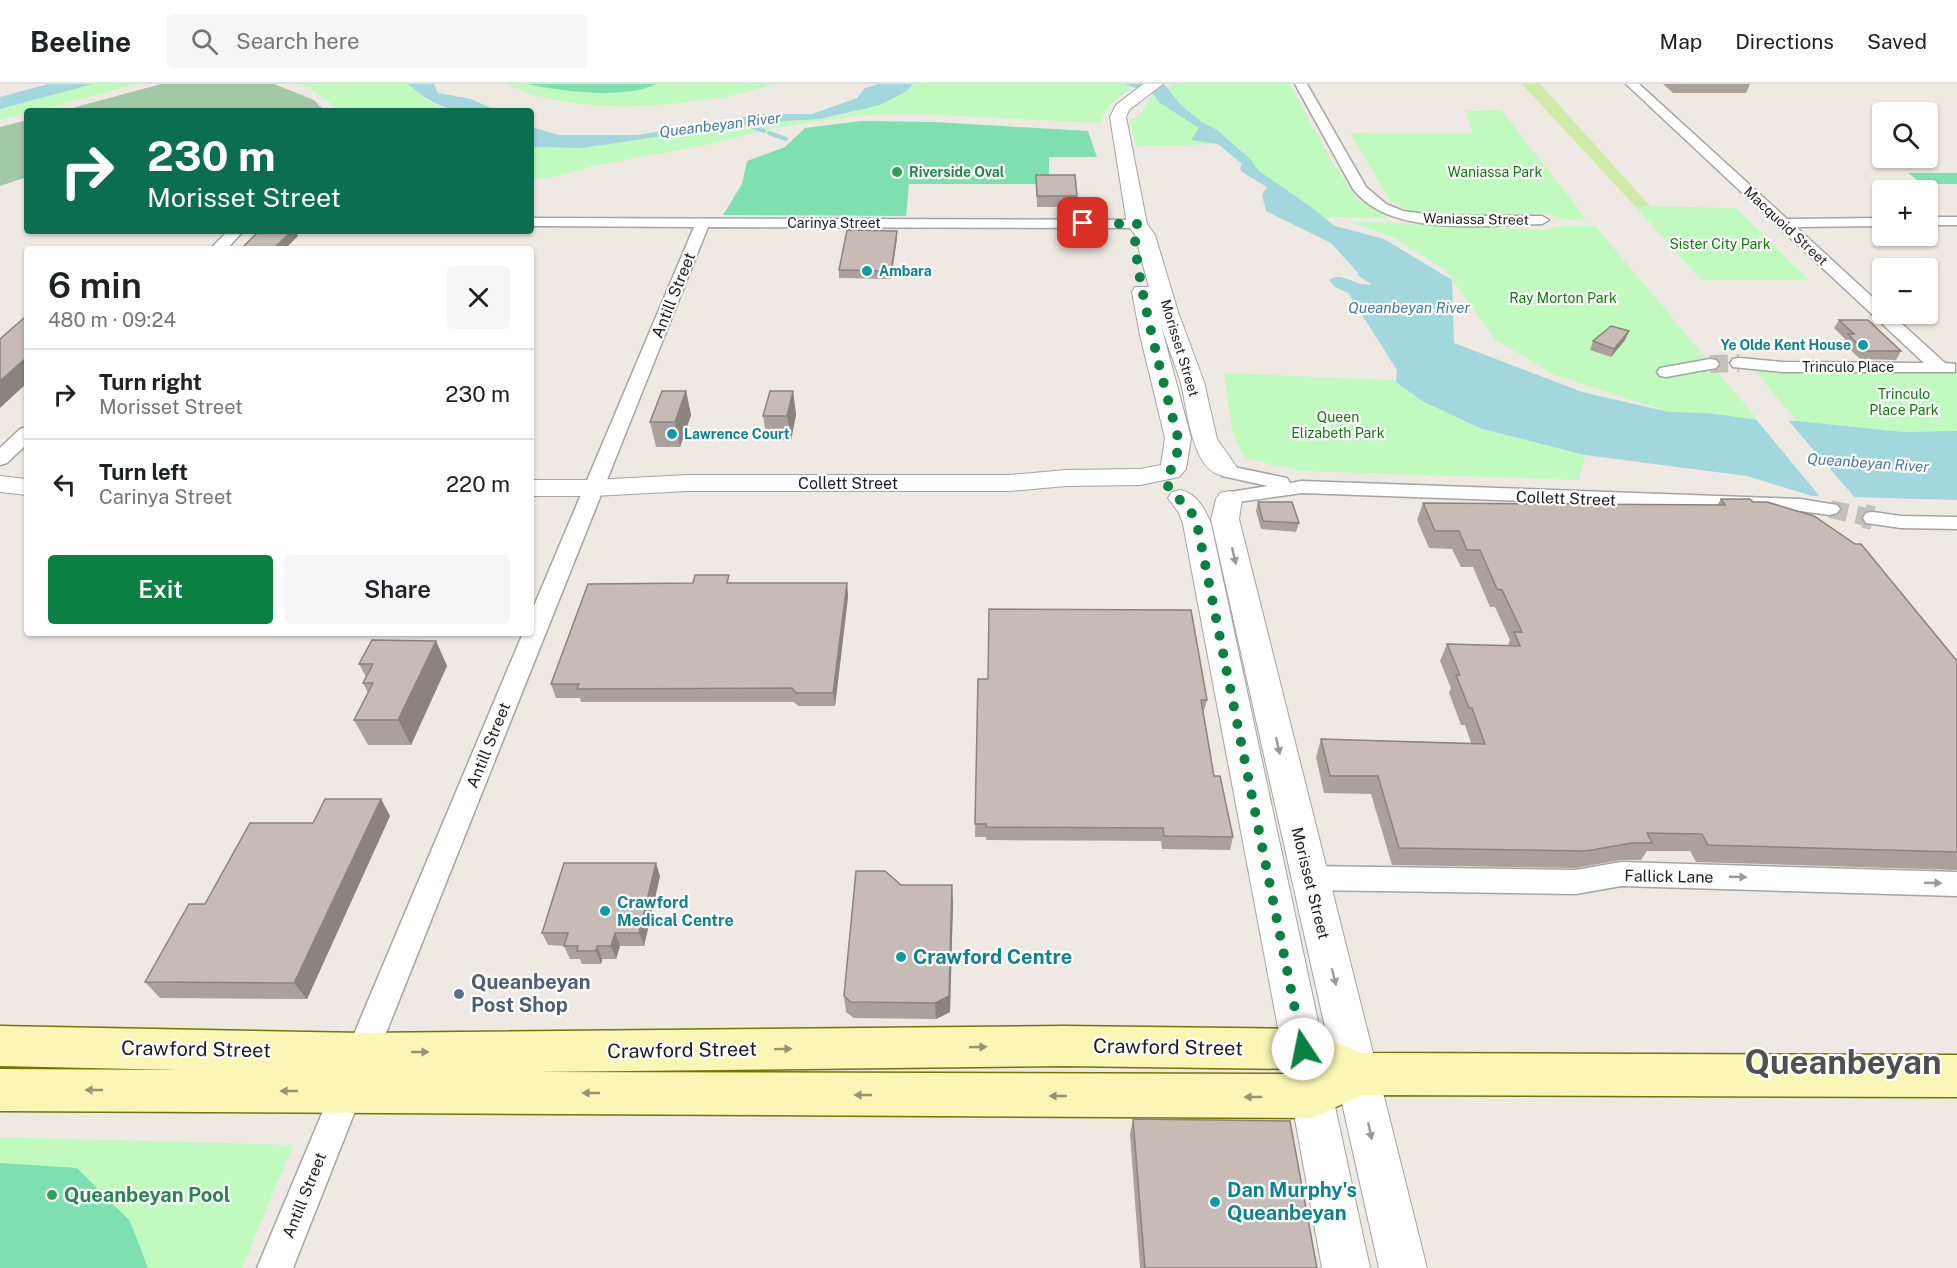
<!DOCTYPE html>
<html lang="en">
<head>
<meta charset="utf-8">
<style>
	:root { --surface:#fff; --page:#f6f6f6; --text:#202124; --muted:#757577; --line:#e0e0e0; --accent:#0b8043 }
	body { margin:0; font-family:"Public Sans",sans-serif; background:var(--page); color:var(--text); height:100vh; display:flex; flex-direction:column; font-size:22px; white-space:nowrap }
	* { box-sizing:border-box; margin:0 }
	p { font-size:20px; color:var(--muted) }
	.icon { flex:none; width:33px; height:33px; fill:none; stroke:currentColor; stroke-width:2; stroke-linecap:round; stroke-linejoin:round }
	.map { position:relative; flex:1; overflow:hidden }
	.details { position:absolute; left:24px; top:162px; width:510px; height:390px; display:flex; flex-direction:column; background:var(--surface); border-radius:6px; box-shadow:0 2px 4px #0004 }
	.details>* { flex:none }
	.banner { position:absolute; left:24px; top:24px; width:510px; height:126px; border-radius:6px; box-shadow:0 2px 4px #0004; background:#0b6e4f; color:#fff; overflow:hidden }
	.controls { position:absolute; left:1872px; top:18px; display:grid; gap:12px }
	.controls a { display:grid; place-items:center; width:66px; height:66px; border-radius:6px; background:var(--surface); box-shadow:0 2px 4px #0004; font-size:30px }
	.pin { position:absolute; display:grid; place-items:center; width:51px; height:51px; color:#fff; margin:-26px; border-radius:12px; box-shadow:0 3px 9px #0006 }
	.me { position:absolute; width:66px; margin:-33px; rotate:349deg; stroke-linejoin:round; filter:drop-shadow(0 0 4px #0008) }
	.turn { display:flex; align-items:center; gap:21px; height:126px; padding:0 24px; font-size:27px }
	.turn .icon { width:78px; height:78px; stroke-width:2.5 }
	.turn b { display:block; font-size:42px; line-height:51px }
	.round { display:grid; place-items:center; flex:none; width:63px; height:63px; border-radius:6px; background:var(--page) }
	.headline { display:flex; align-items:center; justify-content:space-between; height:102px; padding:0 24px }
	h1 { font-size:36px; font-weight:600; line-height:45px }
	.cta { display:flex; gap:12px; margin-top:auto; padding:12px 24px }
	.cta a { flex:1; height:69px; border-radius:6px; background:var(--accent); color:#fff; font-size:24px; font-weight:600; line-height:69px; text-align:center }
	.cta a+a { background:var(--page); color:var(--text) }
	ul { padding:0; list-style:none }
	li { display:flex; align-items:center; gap:18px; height:90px; padding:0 24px; border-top:2px solid var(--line) }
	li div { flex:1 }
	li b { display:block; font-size:22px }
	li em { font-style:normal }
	header { display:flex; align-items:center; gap:36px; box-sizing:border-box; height:84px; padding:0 30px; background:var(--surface); border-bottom:2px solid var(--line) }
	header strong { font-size:28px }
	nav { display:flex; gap:33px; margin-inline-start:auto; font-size:21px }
	.search { width:420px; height:54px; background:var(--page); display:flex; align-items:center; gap:15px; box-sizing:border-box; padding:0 21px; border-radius:6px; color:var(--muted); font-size:22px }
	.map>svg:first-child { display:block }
	.grass { fill:#d0eaa7 }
	.cemetery { fill:#a3c8a5 }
	.park { fill:#c0fabe }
	.pitch { fill:#7fe0af }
	.water { fill:#a2d7dd }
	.pier { fill:#efe9e3 }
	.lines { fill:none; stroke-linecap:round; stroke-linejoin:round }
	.stream { stroke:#a2d7dd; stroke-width:4 }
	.minor-tunnel-far1 { stroke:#c5c0bb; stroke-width:18; stroke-dasharray:18 9; stroke-linecap:butt }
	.minor-tunnel { stroke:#c5c0bb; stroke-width:24; stroke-dasharray:24 12; stroke-linecap:butt }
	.minor-casing { stroke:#a4a4a4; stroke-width:3 }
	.tertiary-casing { stroke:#a4a4a4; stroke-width:2 }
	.secondary-casing { stroke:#757503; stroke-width:3 }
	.minor { fill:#fff; fill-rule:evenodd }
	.tertiary { fill:#fff; fill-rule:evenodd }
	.secondary { fill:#faf6b5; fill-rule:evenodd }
	.wall { fill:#aaa19d }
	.shaded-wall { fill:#8b837f }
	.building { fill:#c6bbb6; stroke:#8b837f; stroke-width:1.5 }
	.oneway { fill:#999 }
	.oneway2 { fill:#979471 }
	.route { stroke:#0b8043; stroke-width:10; stroke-dasharray:0 18 }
	.leisure-dot { fill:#2e9e5b; stroke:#fff; stroke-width:2 }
	.culture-dot { fill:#0f9aa8; stroke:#fff; stroke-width:2 }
	.service-dot { fill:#5c6f8a; stroke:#fff; stroke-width:2 }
	.labels { text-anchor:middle; stroke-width:4.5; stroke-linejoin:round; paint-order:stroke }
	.far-leisure-label { font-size:14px; font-weight:bold; fill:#27864d; stroke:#fff; text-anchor:start }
	.far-park-label { font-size:14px; fill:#0d7d09; stroke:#fff }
	.far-street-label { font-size:14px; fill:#1d1d1d; stroke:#fff }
	.far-culture-label { font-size:14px; font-weight:bold; fill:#0d838f; stroke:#fff; text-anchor:start }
	.far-water-label { font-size:15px; font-style:italic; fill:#427b9e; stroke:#fff }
	.street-label { font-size:16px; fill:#1d1d1d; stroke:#fff }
	.culture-label { font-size:16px; font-weight:bold; fill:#0d838f; stroke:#fff; text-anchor:start }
	.near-culture-label { font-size:20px; font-weight:bold; fill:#0d838f; stroke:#fff; text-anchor:start }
	.near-service-label { font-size:20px; font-weight:bold; fill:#4e5e75; stroke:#fff; text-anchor:start }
	.near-street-label { font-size:20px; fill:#1d1d1d; stroke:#fff }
	.near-leisure-label { font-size:20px; font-weight:bold; fill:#27864d; stroke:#fff; text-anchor:start }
	.near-town-label { font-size:33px; font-weight:bold; fill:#505050; stroke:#fff }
</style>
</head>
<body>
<header>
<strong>Beeline</strong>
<div class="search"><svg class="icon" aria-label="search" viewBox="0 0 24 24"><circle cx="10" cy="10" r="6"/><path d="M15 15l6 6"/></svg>Search here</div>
<nav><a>Map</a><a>Directions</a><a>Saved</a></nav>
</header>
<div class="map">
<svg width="1957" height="1184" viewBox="0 0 1957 1184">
	<rect width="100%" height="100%" fill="#efe9e3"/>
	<path class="grass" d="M1522,0H1540L1650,122H1635Z"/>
	<g class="cemetery">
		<path d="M161,0H274L314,16L325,27H61Z"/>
		<path d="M27,36V93L0,102V43Z"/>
	</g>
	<g class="park">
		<path d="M93,0H139L36,27H27V29L0,36V25Z"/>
		<path d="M294,0H408L430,18L450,27L340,26L309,4Z"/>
		<path d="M505,0H778C759,3 742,10 724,13C664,23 590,28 531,10C522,7 514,3 505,0Z"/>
		<path d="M913,0H1124L1132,4C1117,14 1106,21 1101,39L916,30L863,31L774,44L710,60L593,82L550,94L531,95V63L582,64L723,43L769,38L820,35L848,30L907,7Z"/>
		<path d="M1175,0H1290L1332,78L1358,116L1393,134L1322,133L1311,123L1259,87L1250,75L1217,46L1202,38L1181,21L1167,3Z"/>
		<path d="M1153,10L1160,19L1200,44L1192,56L1218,60L1136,62L1132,46V35L1141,30Z"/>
		<path d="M1501,26L1586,135L1568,136L1544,129L1472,132L1413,129L1391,118L1350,49L1473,50L1466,27Z"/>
		<path d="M1635,122L1736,124L1809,196H1701Z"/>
		<path d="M1348,137L1544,146L1561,142H1595L1758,336L1707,330L1669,328L1555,291L1496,256L1446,187L1395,154Z"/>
		<path d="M1755,287L1957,288V347L1903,348L1797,337Z"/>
		<path d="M1224,289L1393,296L1422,317L1482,345L1585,371L1579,396L1302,387L1244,374L1232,345Z"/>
		<path d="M0,1053L293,1061L242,1184H0Z"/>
	</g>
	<g class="pitch">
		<path d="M526,0H656C623,16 562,7 526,0Z"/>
		<path d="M861,37L934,38L1088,47L1097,73H1049V100H909L906,132L723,131L742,100L747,77L785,63L805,44Z"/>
		<path d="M1908,89H1957V100H1923Z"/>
		<path d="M0,1079L77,1084L130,1137L148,1184H0Z"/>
	</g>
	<g class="water">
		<path d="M48,0H93L0,25V13Z"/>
		<path d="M408,0H434L438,9L471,15L497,27C455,27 442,29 408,0Z"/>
		<path d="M879,0H913L907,7L880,21L820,35L769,38L723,43L582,64L531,63V43L559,51H637L763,30H812L857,14L865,4Z"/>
		<path d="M1124,0H1164L1181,21L1202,38L1217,46L1250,75L1259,87L1311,123L1335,142L1384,155L1452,196L1454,259L1582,308L1669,328L1707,329L1758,336L1797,337L1903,348L1957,347V416L1812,412L1747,392L1585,371L1482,345L1422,317L1396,298L1397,286L1348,209L1335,203L1329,196C1342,186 1357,204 1371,200L1356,190H1359L1331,159L1266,127L1262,111L1267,103L1242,88L1240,85L1242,80L1218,60L1191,56L1199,44L1160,19L1153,10Z"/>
	</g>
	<path class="pier" d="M1754,333L1786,334L1857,416L1822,415Z"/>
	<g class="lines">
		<g class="stream">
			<path d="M742,39L764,47"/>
			<path d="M769,49L786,55"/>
		</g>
		<g class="minor-tunnel-far1">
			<path d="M1710,280L1739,279"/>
			<path d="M1830,425L1871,434"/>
		</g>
		<path class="minor-tunnel" d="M1864,432L1873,434"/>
		<g class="minor-casing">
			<g id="minor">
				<path d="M1295,0H1307L1366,103L1386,120L1403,127L1439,132H1542L1549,136L1542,140C1487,141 1390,154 1353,105Z"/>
				<path d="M1626,0H1639L1787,135L1882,134V142L1796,143L1882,222V230H1891L1945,279L1955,280V288H1783L1733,283L1730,279L1733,275L1739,274L1783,278L1924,279Z"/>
				<rect x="1928" y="133" width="29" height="8"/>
				<path d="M531,134L1137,136L1144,140L1137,144L708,143L378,969L373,979L362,984L351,979L346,969L523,549H531V529L694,143L531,142Z"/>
				<path d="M228,147H243L227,165H210Z"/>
				<path d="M1710,275L1716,276L1719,280L1716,284L1666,293L1660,292L1657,288L1660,284Z"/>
				<path d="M27,343V360L7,379L0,381V364L20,345Z"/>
				<path d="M1229,382L1287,394L1290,399L1302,397L1800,415L1837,421L1840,425L1837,429L1830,431L1800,427L1302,409L1231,419L1224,417L1221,413L1224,409L1268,402L1222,392L1219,388L1222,384Z"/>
				<path d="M1873,428L1901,432L1957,433V445L1901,444L1866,439L1863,434L1866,429Z"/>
				<path d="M1621,778L1957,788V812L1621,802L1576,810L1310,806L1300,802L1296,794L1300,786L1310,782L1576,786Z"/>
				<path d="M347,991L358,996L363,1007L293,1184H257L336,996Z"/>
			</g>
		</g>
		<g class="tertiary-casing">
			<g id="tertiary">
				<path d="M1143,0H1163L1129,26L1126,33L1147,140L1155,151L1178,228L1204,298L1217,355L1238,385L1234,391C1191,401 1188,323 1180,296C1174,277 1166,258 1160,238L1191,354L1186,385L1179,393L1140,401L1066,402L1009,407H688L593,412H531V396H593L688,391H1009L1066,386L1140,385L1161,381L1165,354L1140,251L1132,208L1135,203H1149L1135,151L1127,140L1110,33L1116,21Z"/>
				<path d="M0,392L27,395V411L0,408Z"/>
				<path d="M1181,406C1197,410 1205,425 1211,440L1324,965L1318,979L1303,984L1288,979L1282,965L1183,440L1179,429L1168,414L1172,408Z"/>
				<path d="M1229,407L1238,409L1242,415L1239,435L1427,1184H1379L1211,435L1216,415L1220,409Z"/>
				<path d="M1312,993L1327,999L1333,1013L1370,1184H1322L1291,1013L1297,999Z"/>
			</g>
		</g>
		<g class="secondary-casing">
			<path id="secondary" d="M0,942L362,949L1064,942L1303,945L1361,969L1957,971V1013L1362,1011L1312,1034L0,1027V985L177,986L0,982ZM1064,982L1301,985L1312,990L538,988Z"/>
		</g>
		<use href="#minor" class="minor"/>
		<use href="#tertiary" class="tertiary"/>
		<use href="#secondary" class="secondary"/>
	</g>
	<g class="wall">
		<path d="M1663,0H1750L1746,9H1673Z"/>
		<path d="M1036,91L1077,112L1076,123H1037Z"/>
		<path d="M897,147V154L891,195L839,194V186Z"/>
		<path d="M1839,236L1901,267L1896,276L1860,275L1843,259L1845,255L1834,244Z"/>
		<path d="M1625,256L1611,273L1590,266L1593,257Z"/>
		<path d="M686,307L691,331L680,363H656L650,338Z"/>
		<path d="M793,307L796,331L791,356H767L763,332Z"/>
		<path d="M1721,415L1753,418L1957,577V786L1696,778L1690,767H1647L1641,776H1621L1576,784L1392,781L1371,710L1324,709L1316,673L1321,655L1471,659L1465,641H1461L1449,609L1451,604L1440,577L1447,560L1508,561L1510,556L1495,523H1490L1473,483H1461L1452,465L1429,464L1417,436L1423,419L1717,421Z"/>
		<path d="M1258,418L1299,439L1296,448L1261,445L1256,427Z"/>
		<path d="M731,499H847L848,513L835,622H798L794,618H581L580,614H556L551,600Z"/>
		<path d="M436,557L447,582L411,661H368L354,636L368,609L363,599L366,593L359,580Z"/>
		<path d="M978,595L1207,616L1203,630L1214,692L1233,753L1230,766L1162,765L1161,757L986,756V753H975Z"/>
		<path d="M381,715L390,732L307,915L160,914L145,898L205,820L313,739Z"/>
		<path d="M660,792L644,862H620L616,875H602L601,880H582L580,875H570L564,862L548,861L542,849Z"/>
		<path d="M901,801L953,818L950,928L936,935L854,934L846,928L844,912Z"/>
		<path d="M1133,1035L1317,1184H1140L1130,1050Z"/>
	</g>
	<g class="shaded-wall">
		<path d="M292,147H296L298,152L285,165H273Z"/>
		<path d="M897,147V154L891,195V187Z"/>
		<path d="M1629,247L1625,256L1611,273L1614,265Z"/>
		<path d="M27,273V299L0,324V297Z"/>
		<path d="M686,307L691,331L680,363L675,338Z"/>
		<path d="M793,307L796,331L791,356L787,332Z"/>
		<path d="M847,499L848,513L835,622L833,609Z"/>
		<path d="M436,557L447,582L411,661L398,636Z"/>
		<path d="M381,715L390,732L307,915L294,899Z"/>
		<path d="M656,779L660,792L644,862L639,849Z"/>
		<path d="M952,801L953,818L950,928L936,935L935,919Z"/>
		<path d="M615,849L620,862L616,875L611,862Z"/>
		<path d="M597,862L602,875L601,880L596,867Z"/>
	</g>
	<g class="building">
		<path d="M1036,91H1075L1077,112H1037Z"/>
		<path d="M847,146L897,147L891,187L839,186Z"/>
		<path d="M259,147H292L273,165H241Z"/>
		<path d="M24,234H27V273L0,297V255Z"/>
		<path d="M1839,236H1868L1901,267H1864L1848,250H1854Z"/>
		<path d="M1611,242L1629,247L1614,265L1593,257Z"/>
		<path d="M662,307H686L675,338H650Z"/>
		<path d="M770,307H793L787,332H763Z"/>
		<path d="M1721,415H1750L1753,418H1767L1814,432L1855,460H1861L1957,577V768L1708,761L1702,750L1647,749L1652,759H1632L1586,767L1399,764L1378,692H1330L1321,655L1485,660L1472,624H1469L1456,591H1460L1447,560L1520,562L1514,548H1522L1502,506L1497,505L1480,466H1467L1459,447H1435L1423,419L1725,421Z"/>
		<path d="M1258,418H1292L1299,439L1263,437Z"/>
		<path d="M695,491H729L727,499H847L833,609H796L792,604L577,605L579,600H551L588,500L693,499Z"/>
		<path d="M989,525L1191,526L1207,616H1201L1214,692H1220L1233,753L1164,752L1163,744L986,743V740H975L978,595H988Z"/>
		<path d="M372,556L436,557L398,636H354L373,599H363L373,580H359Z"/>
		<path d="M325,715H381L294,899L145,898L189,820H205L250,739H313Z"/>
		<path d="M564,779H656L639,849H615L611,862H597L596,867H577L578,862H564L568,849H542Z"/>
		<path d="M856,787H885L901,801H952L949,912L935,919L851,918L844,912Z"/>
		<path d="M1133,1035L1290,1037L1317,1184H1145Z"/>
	</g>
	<defs><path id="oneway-solid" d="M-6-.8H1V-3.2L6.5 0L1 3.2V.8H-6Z" transform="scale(1.5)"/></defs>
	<g class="oneway">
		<use href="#oneway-solid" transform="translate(1234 472) rotate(77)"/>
		<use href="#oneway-solid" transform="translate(1278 662) rotate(77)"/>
		<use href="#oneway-solid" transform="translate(1738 793) rotate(2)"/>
		<use href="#oneway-solid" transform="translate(1933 799) rotate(2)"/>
		<use href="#oneway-solid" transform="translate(1334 893) rotate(76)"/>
		<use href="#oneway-solid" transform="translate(1370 1047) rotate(78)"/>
	</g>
	<g class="oneway2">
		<use href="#oneway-solid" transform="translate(978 963) rotate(-1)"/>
		<use href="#oneway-solid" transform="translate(783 965) rotate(-1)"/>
		<use href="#oneway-solid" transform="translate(420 968)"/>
		<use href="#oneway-solid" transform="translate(94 1006) rotate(-180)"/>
		<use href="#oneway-solid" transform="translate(289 1007) rotate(-180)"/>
		<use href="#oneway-solid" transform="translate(591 1009) rotate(-180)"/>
		<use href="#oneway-solid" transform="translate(863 1011) rotate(-180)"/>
		<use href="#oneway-solid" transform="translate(1058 1012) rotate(-180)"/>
		<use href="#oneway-solid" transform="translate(1253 1013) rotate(-180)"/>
	</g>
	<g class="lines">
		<path class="route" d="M1083,139L1137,140C1125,159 1170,323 1178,354L1177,370L1166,398C1173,415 1190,419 1197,440L1303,965"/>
	</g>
	<g class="leisure-dot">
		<circle cx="897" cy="88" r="6"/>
		<circle cx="52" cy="1111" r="6"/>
	</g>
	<g class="culture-dot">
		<circle cx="867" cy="187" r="6"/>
		<circle cx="1863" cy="261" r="6"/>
		<circle cx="672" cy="350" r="6"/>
		<circle cx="605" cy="827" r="6"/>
		<circle cx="901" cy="873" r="6"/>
		<circle cx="1215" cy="1118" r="6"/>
	</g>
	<circle class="service-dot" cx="459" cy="910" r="6"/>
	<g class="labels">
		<g class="far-leisure-label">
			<text x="909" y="93">Riverside Oval</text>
		</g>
		<g class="far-park-label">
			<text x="1495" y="93">Waniassa Park</text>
			<text x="1720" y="165">Sister City Park</text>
			<text x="1563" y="219">Ray Morton Park</text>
			<text x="1904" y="315">Trinculo<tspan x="1904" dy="16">Place Park</tspan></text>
			<text x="1338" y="338">Queen<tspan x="1338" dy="16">Elizabeth Park</tspan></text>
		</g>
		<g class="far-street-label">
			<text transform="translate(1476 135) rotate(1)" y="5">Waniassa Street</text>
			<text x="834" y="144">Carinya Street</text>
			<text transform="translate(1786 142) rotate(43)" y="5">Macquoid Street</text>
			<text transform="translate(1180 264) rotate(73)" y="5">Morisset Street</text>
			<text x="1848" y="288">Trinculo Place</text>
		</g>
		<g class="far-culture-label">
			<text x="879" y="192">Ambara</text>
			<text x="1851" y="266" text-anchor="end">Ye Olde Kent House</text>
			<text x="684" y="355">Lawrence Court</text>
		</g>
		<g class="far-water-label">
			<text transform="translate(720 41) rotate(-7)" y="5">Queanbeyan River</text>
			<text x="1409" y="229">Queanbeyan River</text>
			<text transform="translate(1868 379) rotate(4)" y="5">Queanbeyan River</text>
		</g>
		<g class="street-label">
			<text transform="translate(673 211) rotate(-68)" y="6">Antill Street</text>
			<text x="848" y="405">Collett Street</text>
			<text transform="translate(1566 414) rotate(2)" y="6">Collett Street</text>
			<text transform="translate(488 661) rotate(-68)" y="6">Antill Street</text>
			<text transform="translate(1669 792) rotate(1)" y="6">Fallick Lane</text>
			<text transform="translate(1311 799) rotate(76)" y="6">Morisset Street</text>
			<text transform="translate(304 1111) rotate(-68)" y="6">Antill Street</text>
		</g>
		<g class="culture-label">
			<text x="617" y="824">Crawford<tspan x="617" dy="18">Medical Centre</tspan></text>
		</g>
		<g class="near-culture-label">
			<text x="913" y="880">Crawford Centre</text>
			<text x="1227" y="1113">Dan Murphy's<tspan x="1227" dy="23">Queanbeyan</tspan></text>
		</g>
		<g class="near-service-label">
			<text x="471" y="905">Queanbeyan<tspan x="471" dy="23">Post Shop</tspan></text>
		</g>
		<g class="near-street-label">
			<text transform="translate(1168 963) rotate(1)" y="7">Crawford Street</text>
			<text transform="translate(196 965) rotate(1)" y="7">Crawford Street</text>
			<text transform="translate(682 966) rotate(-1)" y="7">Crawford Street</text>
		</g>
		<g class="near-leisure-label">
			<text x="64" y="1118">Queanbeyan Pool</text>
		</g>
		<g class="near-town-label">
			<text x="1843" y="990">Queanbeyan</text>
		</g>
	</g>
</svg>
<div class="controls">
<a><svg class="icon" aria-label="search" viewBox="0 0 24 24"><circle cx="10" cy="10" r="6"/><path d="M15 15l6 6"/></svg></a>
<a>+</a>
<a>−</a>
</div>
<div class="pin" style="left:1083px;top:139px;background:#d93025"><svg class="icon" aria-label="arrive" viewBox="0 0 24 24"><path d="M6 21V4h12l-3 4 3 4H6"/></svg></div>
<svg class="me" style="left:1303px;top:965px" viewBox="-20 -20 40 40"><circle r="19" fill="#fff"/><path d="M0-13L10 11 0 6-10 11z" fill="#0b8043"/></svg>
<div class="banner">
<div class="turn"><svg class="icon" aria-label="right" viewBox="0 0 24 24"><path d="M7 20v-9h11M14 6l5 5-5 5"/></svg><div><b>230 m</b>Morisset Street</div></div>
</div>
<section class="details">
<div class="headline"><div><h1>6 min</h1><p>480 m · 09:24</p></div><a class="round"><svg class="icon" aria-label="close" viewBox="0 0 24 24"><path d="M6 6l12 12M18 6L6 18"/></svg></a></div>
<ul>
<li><svg class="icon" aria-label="right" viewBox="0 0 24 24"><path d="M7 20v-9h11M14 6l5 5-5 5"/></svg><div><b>Turn right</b><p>Morisset Street</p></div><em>230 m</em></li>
<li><svg class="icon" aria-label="left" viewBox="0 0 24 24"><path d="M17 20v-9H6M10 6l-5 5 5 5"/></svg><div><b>Turn left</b><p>Carinya Street</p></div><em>220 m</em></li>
</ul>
<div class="cta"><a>Exit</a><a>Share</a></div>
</section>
</div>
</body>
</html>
